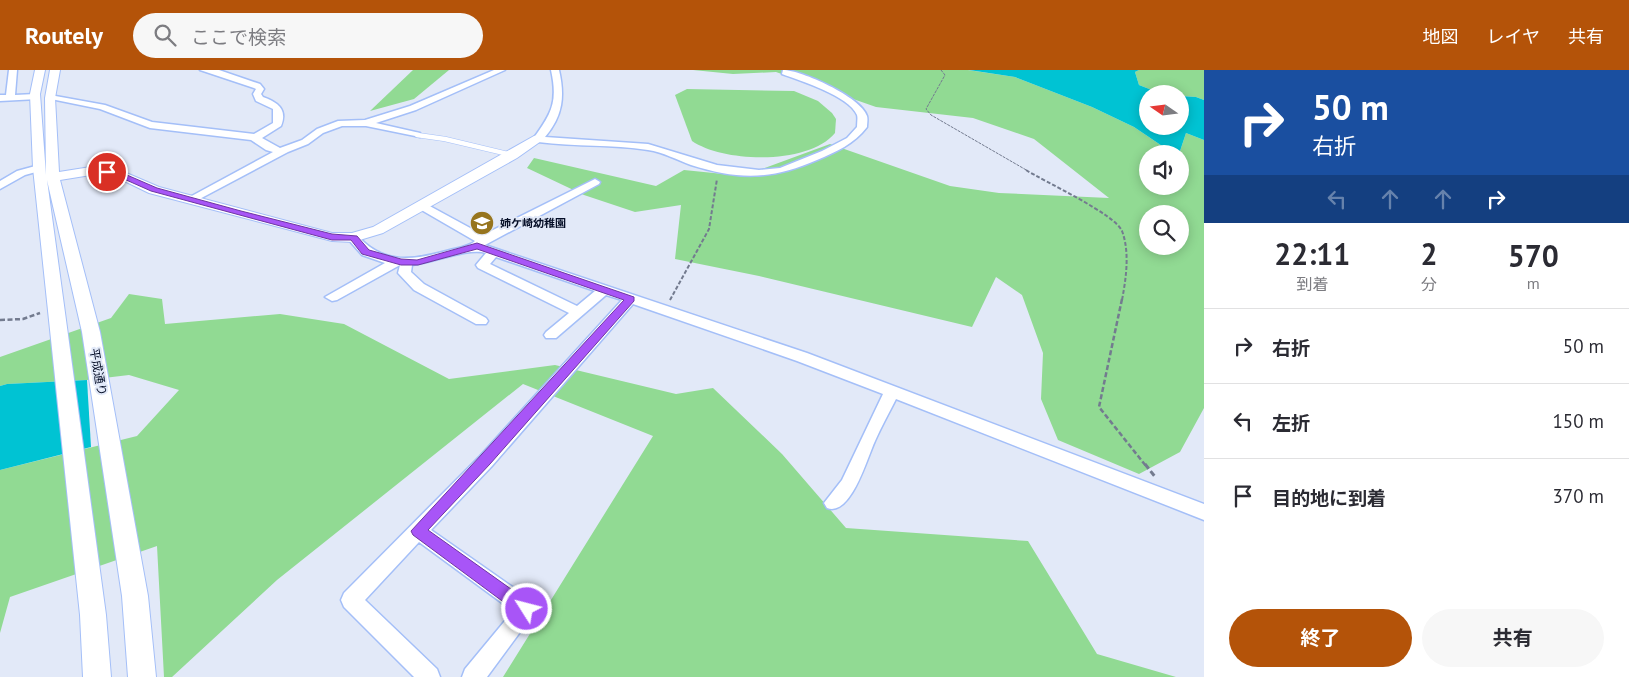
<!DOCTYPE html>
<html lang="ja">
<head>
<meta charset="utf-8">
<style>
	:root { --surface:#fff; --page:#f7f7f7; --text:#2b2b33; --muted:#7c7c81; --line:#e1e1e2; --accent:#b45309 }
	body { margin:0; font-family:"PT Sans","Noto Sans JP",sans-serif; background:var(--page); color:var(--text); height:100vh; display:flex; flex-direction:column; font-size:19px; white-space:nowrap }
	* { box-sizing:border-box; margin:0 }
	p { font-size:16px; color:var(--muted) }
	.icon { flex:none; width:28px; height:28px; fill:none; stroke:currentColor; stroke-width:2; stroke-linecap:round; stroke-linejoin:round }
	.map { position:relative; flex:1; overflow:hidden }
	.details { display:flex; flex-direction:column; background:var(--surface); width:425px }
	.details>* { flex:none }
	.guide { background:#1a4fa0; color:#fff; overflow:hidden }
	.needle { width:32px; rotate:284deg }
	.controls { position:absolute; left:1139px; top:15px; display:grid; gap:10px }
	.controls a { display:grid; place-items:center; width:50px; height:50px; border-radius:50%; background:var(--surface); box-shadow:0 2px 12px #0003; font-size:25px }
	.pin { position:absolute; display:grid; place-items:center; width:42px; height:42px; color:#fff; margin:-21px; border:2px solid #fff; border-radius:50%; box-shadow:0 1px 5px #0007 }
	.me { position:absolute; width:55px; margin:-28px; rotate:306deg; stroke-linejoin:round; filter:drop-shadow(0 0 4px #0008) }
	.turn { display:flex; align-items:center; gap:18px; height:105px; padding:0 25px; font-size:22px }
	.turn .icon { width:65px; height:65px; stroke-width:2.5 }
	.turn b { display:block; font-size:35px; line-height:42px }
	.lanes { display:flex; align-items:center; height:48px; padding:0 25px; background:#0003; justify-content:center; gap:25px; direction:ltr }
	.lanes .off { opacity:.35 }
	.eta { display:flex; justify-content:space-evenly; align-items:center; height:85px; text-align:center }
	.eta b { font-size:30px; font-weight:700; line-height:35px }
	.button { display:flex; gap:10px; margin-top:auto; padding:10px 25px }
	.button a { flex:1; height:58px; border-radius:30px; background:var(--accent); color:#fff; font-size:20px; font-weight:700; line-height:58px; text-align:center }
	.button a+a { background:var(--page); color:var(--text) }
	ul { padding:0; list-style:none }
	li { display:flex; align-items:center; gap:15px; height:75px; padding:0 25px; border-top:1px solid var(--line) }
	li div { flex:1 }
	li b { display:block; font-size:19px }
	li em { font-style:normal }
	header { display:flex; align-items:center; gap:30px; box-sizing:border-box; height:70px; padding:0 25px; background:var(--accent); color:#fff }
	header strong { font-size:24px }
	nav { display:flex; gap:28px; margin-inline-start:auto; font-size:18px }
	.search { width:350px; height:45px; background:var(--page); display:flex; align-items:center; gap:12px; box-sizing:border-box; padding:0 18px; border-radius:28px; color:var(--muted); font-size:19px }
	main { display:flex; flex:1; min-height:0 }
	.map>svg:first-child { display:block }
	.green { fill:#91da93; fill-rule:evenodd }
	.water { fill:#00c3d3 }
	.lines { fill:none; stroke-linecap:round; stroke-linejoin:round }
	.service-casing { stroke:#a4bff8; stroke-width:5.5 }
	.minor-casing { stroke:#a4bff8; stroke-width:3 }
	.tertiary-casing { stroke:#a4bff8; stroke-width:2 }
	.path-far3 { stroke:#737b8f; stroke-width:1; stroke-dasharray:3 1; stroke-linecap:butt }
	.path-far2 { stroke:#737b8f; stroke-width:2; stroke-dasharray:4 2; stroke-linecap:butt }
	.path-far1 { stroke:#737b8f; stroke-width:2.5; stroke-dasharray:5 2.5; stroke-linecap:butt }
	.path { stroke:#737b8f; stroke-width:3; stroke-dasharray:6 3; stroke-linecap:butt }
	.service { stroke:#fff; stroke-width:4.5 }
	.minor { fill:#fff; fill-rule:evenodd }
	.tertiary { fill:#fff; fill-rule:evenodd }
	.route { fill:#a855f7; stroke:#6d37a1 }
	.labels { text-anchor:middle; stroke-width:4; stroke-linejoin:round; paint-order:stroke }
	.far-poi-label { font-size:11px; font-weight:bold; fill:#050e27; stroke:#e2e9f8; text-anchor:start }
	.street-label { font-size:12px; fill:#050e27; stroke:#e2e9f8 }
</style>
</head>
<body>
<header>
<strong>Routely</strong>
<div class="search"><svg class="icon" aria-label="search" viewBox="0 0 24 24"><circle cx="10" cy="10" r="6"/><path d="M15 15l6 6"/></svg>ここで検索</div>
<nav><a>地図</a><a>レイヤ</a><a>共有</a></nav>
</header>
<main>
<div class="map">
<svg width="1204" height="607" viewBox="0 0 1204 607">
	<rect width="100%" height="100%" fill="#e2e9f8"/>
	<g class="green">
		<path d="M413,0H449L414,29L370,41Z"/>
		<path d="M693,0H968L1015,7L1092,37L1134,57L1174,84H1148V116H1180L1179,84L1186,63L1204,70V338L1180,382L1139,404L1058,370L1041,329L1043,283L1022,225L996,207L972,257L759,206L675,189L681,135L635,142L584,125L527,98L534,88L656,116L684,100L743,106L830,74L950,116L999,123L1109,128L1034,69L973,48L876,37L776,2L733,4ZM1148,144H1180V176H1148Z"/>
		<path d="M1139,0H1204V30L1196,27L1180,26V24H1162L1139,15L1135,2Z"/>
		<path d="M687,19L794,21L818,31L832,43L836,49L835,63C809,95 724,93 692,71L675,25Z"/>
		<path d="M129,224L162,229L165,254L280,244L344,254L449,309L555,295L676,324L713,318L782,384L846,458L1028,471L1097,584L1176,607H503L653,366L523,314L277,510L172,607H164L157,476L10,527L0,563V400L137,366L179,320L129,305L87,310L7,314L0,316V287L111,248Z"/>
	</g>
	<g class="water">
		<path d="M969,0H1139L1135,2L1139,15L1162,24H1148V56H1180V26L1196,27L1204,30V70L1186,63L1179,84H1174L1134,57L1092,37L1015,7Z"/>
		<path d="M87,310L91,377L0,400V316L7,314Z"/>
	</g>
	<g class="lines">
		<g class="service-casing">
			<path id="service" d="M417,65L445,69L512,85"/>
		</g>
		<g class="minor-casing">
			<g id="minor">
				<path d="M9,0H17L15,25L35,24L38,25V29L0,31V25H6Z"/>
				<path d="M200,0H219L260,14L264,19L261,24L263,27C277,32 288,39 281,56L262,68L280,78L302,70L317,59L338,51L365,50L410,36L494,0H505L416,40L376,53L420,63V67L366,56H342L323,63L308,74L288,82L192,133L186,130L188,128L273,82L266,80L251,70L150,58L100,39L46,28L50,25L105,35L152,52L254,64L273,53V39L256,31L253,24L256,19L254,18Z"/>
				<path d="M551,0H559C565,26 563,46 545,67L648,74L717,95L759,100L780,98L822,81L847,68L857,57C857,53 858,48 857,45C849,26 801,11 782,4L783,0C801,0 861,27 867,46C868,49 867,54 867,57C854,74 836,82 817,90C772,110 738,110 691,95C677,90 663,82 648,80C612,74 575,77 538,72L533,69C552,43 558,32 551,0Z"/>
				<path d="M39,95L44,98L43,100L25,105L0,119V111L17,101Z"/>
				<path d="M595,109L600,112L599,114L485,175L807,283L1204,434V450L896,329C889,343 881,357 875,371C867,388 851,447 827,438L824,433L842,410L883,324L797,291L633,234L492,396L431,460L534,532L537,539L487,607H462L465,599L513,541L419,472L365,530L437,599L440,607H414L344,537L341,530L344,523L480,386L622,230L606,225L556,268H546L544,265L546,262L569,243L478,198L476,195L486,183C468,177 433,193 412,195L411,202L424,214L486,248L488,251L486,254H476L414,220L398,203L400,195L337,230L332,231L325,227L385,193L362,185L347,168L349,165H357C384,196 414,190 450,180C458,178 470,176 475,171L418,138V134H426L483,165ZM496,187L595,221L577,236L490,194Z"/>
			</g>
		</g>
		<g class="tertiary-casing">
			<path id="tertiary" d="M35,0H45L40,24L46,105L45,28L50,0H60L55,28L59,102L97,96L117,99L159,117L332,163H352L373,157L534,66L538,65L544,69L517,88L383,163L353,172L332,171L149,123L114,106L97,104L60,110L100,262L148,526L156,607H128L122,526L82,262L47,110L106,545L111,607H83L80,545L33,98L30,24Z"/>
		</g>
		<path class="path-far3" d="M941,0L945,5L926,39L931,45L1028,101"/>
		<g class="path-far2">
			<path d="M1026,100C1045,112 1115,144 1122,161C1130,182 1126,209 1122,230"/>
			<path d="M670,230L709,159L717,109"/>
		</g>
		<g class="path-far1">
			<path d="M1122,229L1099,337L1146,396"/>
			<path d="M0,250L23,249L40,243"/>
		</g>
		<path class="path" d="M1145,394L1156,408"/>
		<use href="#service" class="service"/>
		<use href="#minor" class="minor"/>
		<use href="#tertiary" class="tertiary"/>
	</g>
	<path class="route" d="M104,100L120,102L157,118L241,141L332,164L357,166L369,180L401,189L417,190L477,173L634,227V231L490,394L428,460L532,534L535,539L532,545L527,547L521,545L413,465L411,461L624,230L477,179L418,195H401L362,184L351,170H332L151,121L115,105L104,104Z"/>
	<defs>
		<g id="school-disc" transform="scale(1.25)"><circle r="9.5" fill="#97751e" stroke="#e2e9f8"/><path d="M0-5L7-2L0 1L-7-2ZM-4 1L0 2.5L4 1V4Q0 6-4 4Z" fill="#fff"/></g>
	</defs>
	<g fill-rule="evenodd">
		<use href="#school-disc" x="482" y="153"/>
	</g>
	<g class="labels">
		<g class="far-poi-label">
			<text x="500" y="157">姉ケ崎幼稚園</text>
		</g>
		<g class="street-label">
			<text transform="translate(98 302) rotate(80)" y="4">平成通り</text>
		</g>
	</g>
</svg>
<div class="controls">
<a><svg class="needle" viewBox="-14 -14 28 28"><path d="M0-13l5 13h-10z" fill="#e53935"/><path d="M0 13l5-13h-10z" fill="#7c7c81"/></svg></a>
<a><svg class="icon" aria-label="sound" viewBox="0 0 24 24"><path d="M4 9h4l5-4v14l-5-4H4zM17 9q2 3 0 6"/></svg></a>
<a><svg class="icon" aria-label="search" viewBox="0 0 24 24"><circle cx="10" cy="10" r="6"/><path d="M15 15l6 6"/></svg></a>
</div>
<div class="pin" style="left:107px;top:102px;background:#d93025"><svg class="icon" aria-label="arrive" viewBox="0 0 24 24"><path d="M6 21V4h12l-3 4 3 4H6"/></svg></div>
<svg class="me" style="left:527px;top:539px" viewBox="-20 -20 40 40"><circle r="17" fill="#a855f7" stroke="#fff" stroke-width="3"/><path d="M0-11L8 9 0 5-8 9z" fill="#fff"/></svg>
</div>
<section class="details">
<div class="guide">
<div class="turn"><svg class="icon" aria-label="right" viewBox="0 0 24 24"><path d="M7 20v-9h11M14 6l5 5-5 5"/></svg><div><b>50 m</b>右折</div></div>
<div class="lanes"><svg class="icon off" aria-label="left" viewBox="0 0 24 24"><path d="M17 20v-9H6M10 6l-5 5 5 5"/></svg><svg class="icon off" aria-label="ahead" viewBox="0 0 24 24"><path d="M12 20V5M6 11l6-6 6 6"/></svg><svg class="icon off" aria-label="ahead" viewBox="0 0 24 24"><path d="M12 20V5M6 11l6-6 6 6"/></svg><svg class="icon" aria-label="right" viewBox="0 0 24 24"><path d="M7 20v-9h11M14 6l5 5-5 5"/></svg></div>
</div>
<div class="eta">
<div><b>22:11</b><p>到着</p></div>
<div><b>2</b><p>分</p></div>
<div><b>570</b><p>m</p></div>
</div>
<ul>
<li><svg class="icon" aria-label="right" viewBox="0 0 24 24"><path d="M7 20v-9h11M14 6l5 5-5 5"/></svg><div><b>右折</b></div><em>50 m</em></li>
<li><svg class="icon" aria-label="left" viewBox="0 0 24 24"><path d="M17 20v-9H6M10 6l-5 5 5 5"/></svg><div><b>左折</b></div><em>150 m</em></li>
<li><svg class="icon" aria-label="arrive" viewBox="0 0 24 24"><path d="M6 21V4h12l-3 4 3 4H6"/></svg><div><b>目的地に到着</b></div><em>370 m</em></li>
</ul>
<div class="button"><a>終了</a><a>共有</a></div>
</section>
</main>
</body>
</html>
